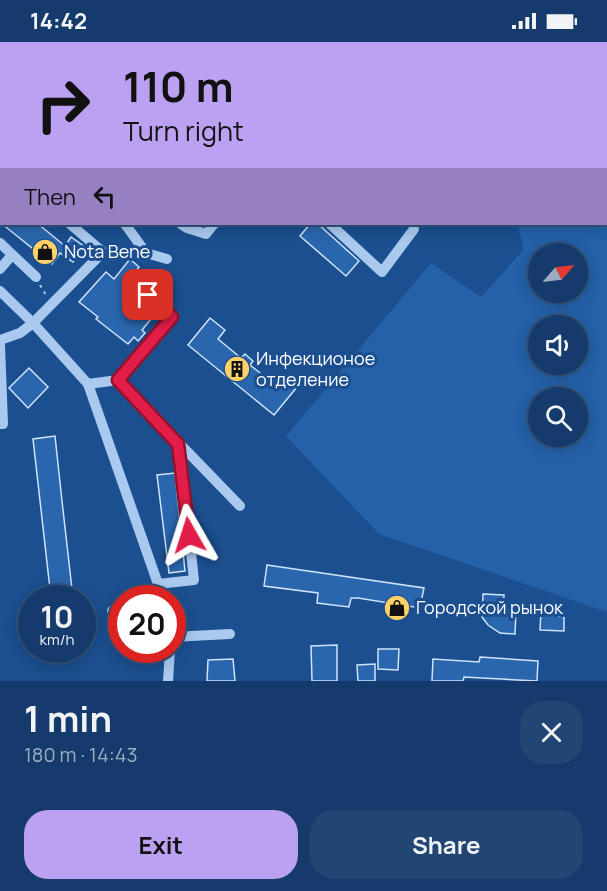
<!DOCTYPE html>
<html lang="en">
<head>
<meta charset="utf-8">
<style>
	:root { --surface:#143b6b; --page:#214673; --text:#f1f3f6; --muted:#9dadc1; --line:#33557e; --accent:#bca0f2 }
	body { margin:0; font-family:Manrope,sans-serif; background:var(--page); color:var(--text); height:100vh; display:flex; flex-direction:column; font-size:22px; white-space:nowrap }
	* { box-sizing:border-box; margin:0 }
	p { font-size:20px; color:var(--muted) }
	.icon { flex:none; width:33px; height:33px; fill:none; stroke:currentColor; stroke-width:2; stroke-linecap:round; stroke-linejoin:round }
	.map { position:relative; height:639px; overflow:hidden }
	.side { display:flex; flex-direction:column; background:var(--surface); flex:1 }
	.side>* { flex:none }
	.banner { position:absolute; left:0px; top:0px; width:608px; height:183px; box-shadow:0 3px 15px #0003,0 0 0 2px var(--line); background:#bca0f2; color:#111; overflow:hidden }
	.needle { width:39px; rotate:62deg }
	.tools { position:absolute; left:528px; top:201px; display:grid; gap:12px }
	.tools a { display:grid; place-items:center; width:60px; height:60px; border-radius:50%; background:var(--surface); box-shadow:0 3px 15px #0003,0 0 0 2px var(--line); font-size:30px }
	.speed { position:absolute; left:18px; top:543px; display:flex; gap:12px; font-size:30px; font-weight:700; text-align:center }
	.speed>* { display:grid; place-content:center; width:78px; height:78px; border-radius:50%; background:var(--surface); box-shadow:0 3px 15px #0003,0 0 0 2px var(--line); line-height:1 }
	.speed small { font-size:15px; font-weight:400 }
	.speed .limit { border:9px solid #d22; background:#fff; color:#111 }
	.pin { position:absolute; display:grid; place-items:center; width:51px; height:51px; color:#fff; margin:-26px; border-radius:12px; box-shadow:0 3px 9px #0006 }
	.me { position:absolute; width:66px; margin:-33px; rotate:354deg; stroke-linejoin:round; filter:drop-shadow(0 0 4px #0008) }
	.turn { display:flex; align-items:center; gap:21px; height:126px; padding:0 24px; font-size:27px }
	.turn .icon { width:78px; height:78px; stroke-width:2.5 }
	.turn b { display:block; font-size:42px; line-height:51px }
	.then { display:flex; align-items:center; height:57px; padding:0 24px; background:#0003; gap:12px; font-size:22px }
	.round { display:grid; place-items:center; flex:none; width:63px; height:63px; border-radius:24px; background:var(--page) }
	.summary { display:flex; align-items:center; justify-content:space-between; height:102px; padding:0 24px }
	h1 { font-size:36px; font-weight:700; line-height:45px }
	.action { display:flex; gap:12px; margin-top:auto; padding:12px 24px }
	.action a { flex:1; height:69px; border-radius:24px; background:var(--accent); color:#111; font-size:24px; font-weight:700; line-height:69px; text-align:center }
	.action a+a { background:var(--page); color:var(--text) }
	.status { display:flex; justify-content:space-between; align-items:center; height:42px; padding:0 30px; background:var(--surface); direction:ltr }
	.status svg { height:16px; fill:currentColor }
	.map>svg:first-child { display:block }
	.green { fill:#2461a8; fill-rule:evenodd }
	.building { fill:#2a66ad; stroke:#cfe3fa; stroke-width:1.5 }
	.lines { fill:none; stroke-linecap:round; stroke-linejoin:round }
	.path { stroke:#a9c9ee; stroke-width:2; stroke-dasharray:3 4.5; stroke-linecap:butt }
	.minor { stroke:#a9c9ee; stroke-width:10 }
	.major { stroke:#f0f6ff; stroke-width:14 }
	.route-casing { stroke:#92132f; stroke-width:15 }
	.route { stroke:#e11d48; stroke-width:10 }
	.labels { text-anchor:middle; stroke-width:6; stroke-linejoin:round; paint-order:stroke }
	.poi-label { font-size:18px; fill:#fff; stroke:#1b4f8f; text-anchor:start }
</style>
</head>
<body>
<div class="status"><b>14:42</b><svg viewBox="0 0 49 12"><path d="M0 12V9h3v3zM5 12V6h3v6zM10 12V3h3v9zM15 12V0h3v12zM26 1h20v11H26zM47 4h2v5h-2z"/></svg></div>
<div class="map">
<svg width="607" height="639" viewBox="0 0 607 639">
	<rect width="100%" height="100%" fill="#1b4f8f"/>
	<path class="green" d="M508,0H607V570L379,492L286,394L431,221L481,255L524,207L517,182H606V2L507,1ZM538,212H578V250H538ZM538,284H578V322H538ZM538,356H578V394H538Z"/>
	<g class="building">
		<path d="M2,182H38L65,204L71,195L85,205L73,220L60,211L52,222Z"/>
		<path d="M310,182H318L359,219L346,234L300,194Z"/>
		<path d="M130,217L139,225L123,244L156,271L142,288L145,291L138,299L134,295L128,302L96,277L98,275L79,260L106,230L114,237Z"/>
		<path d="M210,276L225,288L218,297L241,316L245,312L253,319L250,323L274,342L281,332L297,345L274,373L188,303Z"/>
		<path d="M29,326L48,345L28,366L9,346Z"/>
		<path d="M55,394L62,459L73,556H51L33,397Z"/>
		<path d="M175,431L185,529L169,531L157,433Z"/>
		<path d="M267,523L424,546L420,566L358,556H351L349,565L317,561L318,551L264,544Z"/>
		<path d="M483,552L504,553L503,568H516L515,592L500,591L488,583L482,575Z"/>
		<path d="M541,569L564,575V589L540,588Z"/>
		<path d="M337,603V639H312L311,604Z"/>
		<path d="M378,607H399L398,628L378,627Z"/>
		<path d="M480,615L538,619L537,639L464,635L463,639H432L433,617L479,620Z"/>
		<path d="M233,617L235,639H207L208,618Z"/>
		<path d="M375,622V639H358L357,623Z"/>
	</g>
	<g class="lines">
		<path class="path" d="M40,243L46,253"/>
		<g class="minor">
			<path d="M133,0L134,2"/>
			<path d="M310,0L312,2"/>
			<path d="M155,2L156,0"/>
			<path d="M259,2L260,0"/>
			<path d="M394,2L395,0"/>
			<path d="M486,2L487,0"/>
			<path d="M0,31L2,32"/>
			<path d="M0,83L2,81"/>
			<path d="M125,182L146,211L167,217"/>
			<path d="M181,182L187,186L206,192L214,182"/>
			<path d="M330,182L382,230L414,187"/>
			<path d="M0,201L36,235"/>
			<path d="M0,227L12,213"/>
			<path d="M0,249L33,281L88,342L158,542L161,556"/>
			<path d="M0,298L20,291L33,281L103,210L70,182"/>
			<path d="M0,303L3,382H0"/>
			<path d="M118,338L173,275L135,242"/>
			<path d="M88,342L118,338L240,464"/>
			<path d="M158,542L194,538L179,402"/>
			<path d="M112,569L122,568"/>
			<path d="M172,595L230,592"/>
			<path d="M168,639L170,608"/>
		</g>
		<g class="major">
			<path d="M12,2L13,0"/>
			<path d="M0,18L2,16"/>
		</g>
	</g>
	<g class="lines">
		<g class="route-casing">
			<path id="route" d="M148,253L172,275L118,338L178,402L189,493"/>
		</g>
		<use href="#route" class="route"/>
	</g>
	<defs>
		<g id="shop-disc" transform="scale(1.35)"><circle r="9.5" fill="#ffd166" stroke="#1b4f8f"/><path d="M-5-2.5h2.3a2.7 3.5 0 0 1 5.4 0H5L5.5 6h-11ZM-1.5-2.5h3a1.5 2.3 0 0 0-3 0Z" fill="#111"/></g>
		<g id="building-disc" transform="scale(1.35)"><circle r="9.5" fill="#ffd166" stroke="#1b4f8f"/><path d="M-4-6H4V6H1V3H-1V6H-4ZM-2.5-4.3h1.7v1.8h-1.7ZM.8-4.3h1.7v1.8H.8ZM-2.5-1h1.7V.8h-1.7ZM.8-1h1.7V.8H.8Z" fill="#111"/></g>
	</defs>
	<g fill-rule="evenodd">
		<use href="#shop-disc" x="45" y="210"/>
		<use href="#building-disc" x="237" y="327"/>
		<use href="#shop-disc" x="397" y="566"/>
	</g>
	<g class="labels">
		<g class="poi-label">
			<text x="64" y="216">Nota Bene</text>
			<text x="256" y="323">Инфекционое<tspan x="256" dy="21">отделение</tspan></text>
			<text x="416" y="572">Городской рынок</text>
		</g>
	</g>
</svg>
<div class="tools">
<a><svg class="needle" viewBox="-14 -14 28 28"><path d="M0-13l5 13h-10z" fill="#e53935"/><path d="M0 13l5-13h-10z" fill="#9dadc1"/></svg></a>
<a><svg class="icon" aria-label="sound" viewBox="0 0 24 24"><path d="M4 9h4l5-4v14l-5-4H4zM17 9q2 3 0 6"/></svg></a>
<a><svg class="icon" aria-label="search" viewBox="0 0 24 24"><circle cx="10" cy="10" r="6"/><path d="M15 15l6 6"/></svg></a>
</div>
<div class="speed"><div>10<small>km/h</small></div><div class="limit">20</div></div>
<div class="pin" style="left:148px;top:253px;background:#d93025"><svg class="icon" aria-label="arrive" viewBox="0 0 24 24"><path d="M6 21V4h12l-3 4 3 4H6"/></svg></div>
<svg class="me" style="left:189px;top:493px" viewBox="-20 -20 40 40"><path d="M0-17L14 15 0 8-14 15z" fill="#e11d48" stroke="#fff" stroke-width="4"/></svg>
<div class="banner">
<div class="turn"><svg class="icon" aria-label="right" viewBox="0 0 24 24"><path d="M7 20v-9h11M14 6l5 5-5 5"/></svg><div><b>110 m</b>Turn right</div></div>
<div class="then">Then<svg class="icon" aria-label="left" viewBox="0 0 24 24"><path d="M17 20v-9H6M10 6l-5 5 5 5"/></svg></div>
</div>
</div>
<section class="side">
<div class="summary"><div><h1>1 min</h1><p>180 m · 14:43</p></div><a class="round"><svg class="icon" aria-label="close" viewBox="0 0 24 24"><path d="M6 6l12 12M18 6L6 18"/></svg></a></div>
<div class="action"><a>Exit</a><a>Share</a></div>
</section>
</body>
</html>
